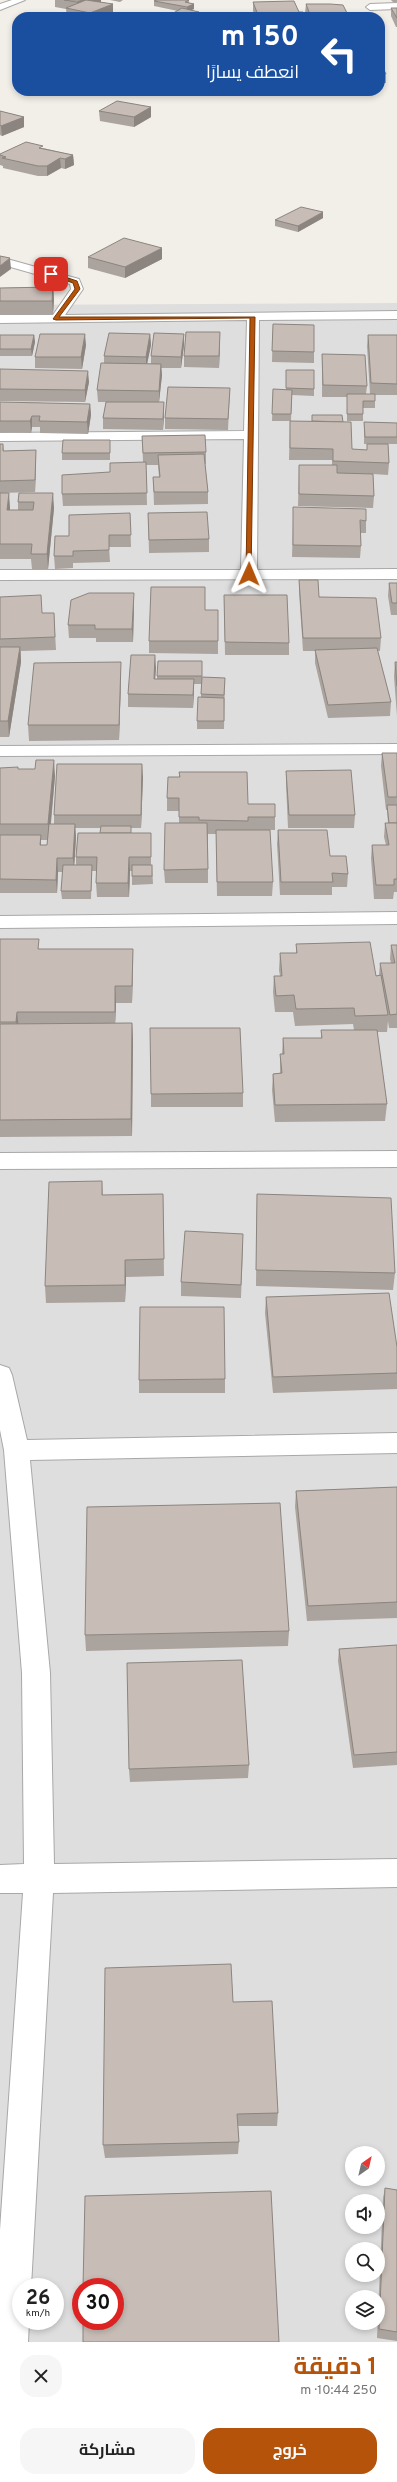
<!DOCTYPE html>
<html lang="ar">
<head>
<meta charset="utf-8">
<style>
	:root { --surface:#fff; --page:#f6f6f6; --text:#222; --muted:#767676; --accent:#b45309 }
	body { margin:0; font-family:Overpass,Cairo,sans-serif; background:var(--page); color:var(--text); direction:rtl; height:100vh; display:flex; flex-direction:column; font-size:15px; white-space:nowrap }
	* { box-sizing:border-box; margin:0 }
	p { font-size:13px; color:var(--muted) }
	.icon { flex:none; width:22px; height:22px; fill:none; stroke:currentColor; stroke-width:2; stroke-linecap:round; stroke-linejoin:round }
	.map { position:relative; height:2342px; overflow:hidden; direction:ltr }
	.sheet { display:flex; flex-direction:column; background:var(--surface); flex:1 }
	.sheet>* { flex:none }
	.banner { position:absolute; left:12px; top:12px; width:373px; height:84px; border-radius:16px; box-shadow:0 2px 6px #0003; direction:rtl; background:#1a4fa0; color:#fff; overflow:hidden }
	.needle { width:26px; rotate:34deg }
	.controls { position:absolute; left:345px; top:2146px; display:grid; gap:8px }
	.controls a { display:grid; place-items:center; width:40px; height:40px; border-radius:50%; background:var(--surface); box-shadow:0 2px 6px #0003; font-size:20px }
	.speed { position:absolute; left:12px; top:2278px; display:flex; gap:8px; font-size:20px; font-weight:700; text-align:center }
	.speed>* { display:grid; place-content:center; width:52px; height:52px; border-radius:50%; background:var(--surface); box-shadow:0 2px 6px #0003; line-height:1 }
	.speed small { font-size:10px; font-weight:400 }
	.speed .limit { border:6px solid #d22; background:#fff; color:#111 }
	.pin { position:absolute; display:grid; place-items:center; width:34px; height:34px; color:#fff; margin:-17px; border-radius:8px; box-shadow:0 2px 6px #0006 }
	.me { position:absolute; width:44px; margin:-22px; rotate:1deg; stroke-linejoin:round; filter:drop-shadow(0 0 3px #0008) }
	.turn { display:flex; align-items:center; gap:14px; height:84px; padding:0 20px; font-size:18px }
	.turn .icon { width:52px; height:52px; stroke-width:2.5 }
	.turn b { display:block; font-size:28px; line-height:34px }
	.round { display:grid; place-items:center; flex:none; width:42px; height:42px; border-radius:16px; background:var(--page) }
	.summary { display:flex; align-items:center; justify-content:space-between; height:68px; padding:0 20px }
	h1 { font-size:24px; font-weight:700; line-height:30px; color:var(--accent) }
	.button { display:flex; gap:8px; margin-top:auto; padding:8px 20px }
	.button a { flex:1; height:46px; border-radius:16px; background:var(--accent); color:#fff; font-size:16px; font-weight:700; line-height:46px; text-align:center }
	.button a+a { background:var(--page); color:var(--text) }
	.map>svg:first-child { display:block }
	.residential { fill:#dfdede; fill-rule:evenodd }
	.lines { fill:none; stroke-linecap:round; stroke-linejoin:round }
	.minor-casing { stroke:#a8a8a8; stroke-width:2 }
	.minor { fill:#fff; fill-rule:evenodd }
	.wall { fill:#aba39d; fill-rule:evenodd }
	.shaded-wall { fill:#8b847f }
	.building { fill:#c7bdb6; stroke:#8b847f }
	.route { fill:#b45309; stroke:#753606 }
</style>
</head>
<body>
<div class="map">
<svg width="397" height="2342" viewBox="0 0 397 2342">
	<rect width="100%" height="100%" fill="#f2eee8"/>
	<path class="residential" d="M397,303V2342H0V305ZM352,2153H378V2179H352ZM352,2201H378V2227H352ZM352,2249H378V2275H352ZM21,2287H55V2321H21ZM81,2287H115V2321H81ZM352,2297H378V2323H352Z"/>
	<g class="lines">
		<g class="minor-casing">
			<g id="minor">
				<path d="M12,0H25L0,10V4Z"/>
				<path d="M397,3V9L370,10L366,7L370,4Z"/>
				<path d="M0,257L79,279L83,289L65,315L397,311V319L259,320L257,570L397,569V579L0,580V570H241L244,439L0,441V433L244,431L247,320L0,323V315H53L71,289L70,284L0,264Z"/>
				<path d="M397,744V754L0,756V746Z"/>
				<path d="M397,912V924L0,928V916Z"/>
				<path d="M397,1151V1167L0,1169V1153Z"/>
				<path d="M0,1365L9,1368L12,1375L27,1440L397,1433V1453L30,1460L50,1673L54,1864L397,1859V1887L53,1893L31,2287H21V2321H29L28,2342H0V2230L23,1893H0V1865L24,1864L22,1673L4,1450L0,1430Z"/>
			</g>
		</g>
		<use href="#minor" class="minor"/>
	</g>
	<g class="wall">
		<path d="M55,0H101V2H100L113,4V12L102,17H67L66,9L55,7Z"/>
		<path d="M110,0H123L120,2Z"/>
		<path d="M189,0V3L194,4V9L191,10L199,17H170V15L178,11L154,6V1Z"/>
		<path d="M391,0H397V2H393Z"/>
		<path d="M253,2L299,12L305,17H256L253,11Z"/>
		<path d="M306,4L349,17H307L305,13Z"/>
		<path d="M391,8H397V27H396L391,16Z"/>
		<path d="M380,62L386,74V83H380Z"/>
		<path d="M151,107V117L134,127L100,121L99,111Z"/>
		<path d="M0,111L24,117V127L2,136L0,135Z"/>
		<path d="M43,148L73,155L74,165L65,169L61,168L47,176H38L3,168V166L0,165V154Z"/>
		<path d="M323,218L298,232L275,226V220Z"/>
		<path d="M88,257L162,259L125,278L88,268Z"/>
		<path d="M53,287L54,300L53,314L0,315V288Z"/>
		<path d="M273,324L314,352V363L272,362Z"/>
		<path d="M150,334L151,345L147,364H151V356L184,334V345L181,368H161L162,375L159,402H164V414L163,430L103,429V418L106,402H98L97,390L104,363V356Z"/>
		<path d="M0,335H34L35,342L32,356H0Z"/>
		<path d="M368,335H397V395H375V408H363V421H347V397H322V354L367,386L366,394H370L367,346Z"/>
		<path d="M220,343L219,368L184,367V356Z"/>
		<path d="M86,345L82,369L35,368V357Z"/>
		<path d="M0,369L89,382L85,402L0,401Z"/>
		<path d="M286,370L314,389V396L292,395L291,421L343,422L352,449L367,450V444H364V422L397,423V444H388L389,463L388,475L373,474L374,496L373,508L298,506L299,465H332V460H289L290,421H272L273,389L286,390Z"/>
		<path d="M230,388L228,430L165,429V418Z"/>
		<path d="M0,402L90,404L91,415L88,434L40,433V427H32L31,433L0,432Z"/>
		<path d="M142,436L206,452V464H205L208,492V504L154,505L153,477H159L158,465H146L147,505L63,506L62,494L110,472L143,462Z"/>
		<path d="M110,440V460H62V453Z"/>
		<path d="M0,444H3L4,451L36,450V462L35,492L0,493Z"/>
		<path d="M0,493L10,508V510H18V502L19,493L54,508L48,569H32L31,559H0Z"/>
		<path d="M130,513L131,547H109L110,562L73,563V568L55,569L54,556L69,536Z"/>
		<path d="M148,513L209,539V552L149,553Z"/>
		<path d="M293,519L366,521V533H361V546L360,558L292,557Z"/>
		<path d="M299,580L319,597L381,638L380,651H377L391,702L390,716L328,718L315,663V651H303L299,592Z"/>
		<path d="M389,583H397V615H391L388,596Z"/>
		<path d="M224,595L289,643V655H225Z"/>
		<path d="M0,597L42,613H54L56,650L21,651V662L9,737H0Z"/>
		<path d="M134,606L133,642H96V638H69L68,625Z"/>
		<path d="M205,610H218V654L149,653V641Z"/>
		<path d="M202,661V677L225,678L224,729H197V721L201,697V684H194L193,708L128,707V694L156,668L155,679H157V676Z"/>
		<path d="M395,662H397V716L394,677Z"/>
		<path d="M121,678L119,740L29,741L28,725Z"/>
		<path d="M382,753H397V892H394L393,899H374L371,858L372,845H386L384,837L385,823H388L387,810H386L381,766Z"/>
		<path d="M0,768L18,769L55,776L51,824H54V815L143,777L141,828H131V833H151V865H152L153,884L132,885V871H130L129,897H97L96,883L97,871H92L91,899H62L61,891L63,872H58L57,893H0ZM75,828H101L100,833L76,857V865H74L76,837ZM41,840H48L47,845H41Z"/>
		<path d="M286,771L355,815L354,828H288L286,784Z"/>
		<path d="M179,772L275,817V830H248L273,882L272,896H217L216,834H208V883H165L164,870L179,823V811H167V798L179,777Z"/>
		<path d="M278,830L330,856L348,874L347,887H332V895H280L277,844Z"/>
		<path d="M0,939L40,949H133V965L132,1003H116L115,1023H132L133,1040L132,1136L0,1137Z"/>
		<path d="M296,944L376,976L379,975L380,963H391L390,959L391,945H397V1028H389L388,1021L387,1032H377L387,1104L385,1121L275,1122L272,1090L273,1074L280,1073V1054H282L283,1038H321V1030H354L353,1024L295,1026L293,1012H275L273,992L274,976H280L279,970L280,953H296Z"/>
		<path d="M243,1093V1107H151V1094Z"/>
		<path d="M102,1181L103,1195L163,1194L164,1276L126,1277L125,1302L46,1303L45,1286Z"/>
		<path d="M257,1194L395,1273L393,1290L256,1286Z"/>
		<path d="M243,1247L241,1298L181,1296V1282Z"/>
		<path d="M266,1297L397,1347V1389L273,1393L265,1313Z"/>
		<path d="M225,1379V1393H139V1380Z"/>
		<path d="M397,1487V1618L307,1621L295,1507L296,1491Z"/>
		<path d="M289,1631L288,1646L86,1651L85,1635Z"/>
		<path d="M397,1645V1765L353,1768L338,1661L339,1649Z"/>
		<path d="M249,1765L248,1778L130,1782L129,1769Z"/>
		<path d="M233,2002L278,2113L277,2126H238L239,2142L238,2154L105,2158L103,2145Z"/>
		<path d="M385,2188L397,2190V2341L377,2338L383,2198Z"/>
	</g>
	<g class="shaded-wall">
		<path d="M83,0H101V2L79,11L77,10V2Z"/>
		<path d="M113,4V12L102,17H90V13Z"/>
		<path d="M194,4V9L187,12V7Z"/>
		<path d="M199,12V17H189Z"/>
		<path d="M151,107V117L134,127V117Z"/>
		<path d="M24,117V127L2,136L1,126Z"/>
		<path d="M73,155L74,165L65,169V159Z"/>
		<path d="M60,158L61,168L47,176V166Z"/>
		<path d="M323,212V218L298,232V226Z"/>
		<path d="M162,248V259L125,278V267Z"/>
		<path d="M10,258L11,269L0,277V266Z"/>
		<path d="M53,287L54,300L53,314L52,301Z"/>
		<path d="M220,332V343L219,368V356Z"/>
		<path d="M85,334L86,345L82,369L81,357Z"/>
		<path d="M150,334L151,345L146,369V357Z"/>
		<path d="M184,334V345L181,368V357Z"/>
		<path d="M34,335L35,342L32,356L31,349Z"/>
		<path d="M161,364L162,375L159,402V391Z"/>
		<path d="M88,371L89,382L85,402V390Z"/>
		<path d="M164,402V414L163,430V419Z"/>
		<path d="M90,404L91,415L88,434L87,422Z"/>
		<path d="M32,416V427L31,433L30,421Z"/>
		<path d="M36,450V462L35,492V480Z"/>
		<path d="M9,493L10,508L8,525L7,510Z"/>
		<path d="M53,493L54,508L48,569L47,554Z"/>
		<path d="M134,593V606L133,642L132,629Z"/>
		<path d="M20,647L21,662L9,737L8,721Z"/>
		<path d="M155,655L156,668L154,692V679Z"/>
		<path d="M121,662V678L119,740V725Z"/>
		<path d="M194,679V692L193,708V695Z"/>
		<path d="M54,760L55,776L49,840L48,824Z"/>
		<path d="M142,764L143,777L141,828V815Z"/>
		<path d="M75,824L76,837L74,872L73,858Z"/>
		<path d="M41,835V849L40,845Z"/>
		<path d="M129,857L130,871L129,897L128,883Z"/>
		<path d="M57,858L58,872L57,893L56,880Z"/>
		<path d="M133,949V965L132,1003V986Z"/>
		<path d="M115,986L116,1003L115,1028Z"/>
		<path d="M17,1012L19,1028L18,1039L16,1022Z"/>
		<path d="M132,1023L133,1040L132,1136L131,1119Z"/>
		<path d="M125,1260L126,1277L125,1302Z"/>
	</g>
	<g class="building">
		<path d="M64,0H83L77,2Z"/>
		<path d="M86,0L113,4L90,13L66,8Z"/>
		<path d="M157,0H189L185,2L194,4L187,7L154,1Z"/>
		<path d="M294,1L299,12H303L305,17H289L288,14L258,15L253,2Z"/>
		<path d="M306,4H330L343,5L349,17H311Z"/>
		<path d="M182,8L199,12L189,17H183L170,15Z"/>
		<path d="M391,8H397V18Z"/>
		<path d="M139,13L168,17H131Z"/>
		<path d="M380,62L386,74H380Z"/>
		<path d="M117,101L151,107L134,117L99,111Z"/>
		<path d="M0,111L24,117L1,126L0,125Z"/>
		<path d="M26,142L43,146L39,148L73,155L65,159L60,158L47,166H38L2,158L6,157L0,155V154Z"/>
		<path d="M301,207L323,212L298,226L275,220Z"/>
		<path d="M124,238L162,248L125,267L88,257Z"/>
		<path d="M0,256L10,258L0,266Z"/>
		<path d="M53,287L52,301H0V288Z"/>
		<path d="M273,324L314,325V352L272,351Z"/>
		<path d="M186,332H220L219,356H184Z"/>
		<path d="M109,333L150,334L146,357L104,356Z"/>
		<path d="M154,333L184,334L181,357L151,356Z"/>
		<path d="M40,334H85L81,357H35Z"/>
		<path d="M0,335H34L31,349H0Z"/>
		<path d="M368,335H397V384L371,383Z"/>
		<path d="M322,354L365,355L367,386L323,385Z"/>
		<path d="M101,363L161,364L159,391L97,390Z"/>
		<path d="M0,369L88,371L85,390L0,389Z"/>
		<path d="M286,370H314V389L286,388Z"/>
		<path d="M168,387L230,388L228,419L165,418Z"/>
		<path d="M273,389L292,390L291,414H272Z"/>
		<path d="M347,394H375V401H363V414H347Z"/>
		<path d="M0,402L90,404L87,422L39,421L40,416H32L30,421H0Z"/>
		<path d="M106,402H164L163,419L103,418Z"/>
		<path d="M312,415H342L343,422L312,421Z"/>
		<path d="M290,421L351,422L352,449L367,450V444H388L389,463L333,461V449L290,448Z"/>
		<path d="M364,422L397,423V437H365Z"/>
		<path d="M205,435L206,452L143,453L142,436Z"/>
		<path d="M63,440H110V453H62Z"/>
		<path d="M0,444H3V451L36,450L35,480L0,481Z"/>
		<path d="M204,454L208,492H154L153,477H160L158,455Z"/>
		<path d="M146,462L147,493L62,494V475L110,472V463Z"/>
		<path d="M299,465H337V473L373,474L374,496L299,494Z"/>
		<path d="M0,493H9L7,510H33L34,502H18L19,493H53L47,554H31L32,544H0Z"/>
		<path d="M293,507L366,509V521L360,520L361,546L293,545Z"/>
		<path d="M207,512L209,539L149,540L148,513Z"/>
		<path d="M130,513L131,535H109V550L73,551V556H54L55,536H69V515Z"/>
		<path d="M299,580H318L319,597L376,598L381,638H303Z"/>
		<path d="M389,583H397V603H392Z"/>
		<path d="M151,587H205V610H218V641H149Z"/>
		<path d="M89,593H134L132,629H95V625H68L71,600Z"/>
		<path d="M41,595L42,613H54L55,637L0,639V597Z"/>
		<path d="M224,595H287L289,643L225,642Z"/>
		<path d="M0,647H20L8,721H0Z"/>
		<path d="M377,648L391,702L328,705L315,650Z"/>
		<path d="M131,655H155L154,679H194L193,695L128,694Z"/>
		<path d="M158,661H202V676H157Z"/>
		<path d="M121,662L119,725H28L34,663Z"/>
		<path d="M395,662H397V686Z"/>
		<path d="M202,677L225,678L224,695L201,694Z"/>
		<path d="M198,697L224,698V721H197Z"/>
		<path d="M382,753H397V797H388Z"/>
		<path d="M36,760H54L48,824H0V768L18,767V769H35Z"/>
		<path d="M57,764H142L141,815H54Z"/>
		<path d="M351,770L355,815H289L286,771Z"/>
		<path d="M179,772H247L248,804H275V817H248V821L199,820V817H179V798H167L168,777H180Z"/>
		<path d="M387,805H397V823H389Z"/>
		<path d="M165,823H207L208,869L164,870Z"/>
		<path d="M385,823H397V879H394V885H376L372,845H389Z"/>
		<path d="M49,824H75L73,858H57L56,880L0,879V835H41L40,845H47Z"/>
		<path d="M101,826H131V833H100Z"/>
		<path d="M216,830H270L273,882H217Z"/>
		<path d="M278,830H327L330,856H346L348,874L332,873L333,882H281Z"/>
		<path d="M78,833H151V857H129L128,883H96L97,857H76Z"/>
		<path d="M63,865H92L91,891H61Z"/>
		<rect x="132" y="865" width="20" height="11"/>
		<path d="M0,939H39L38,949H133L132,986H115V1012H17L16,1022H0Z"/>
		<path d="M370,942L376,976L381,975L388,1015L355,1016L354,1008L296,1009L294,995L276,996L274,976H282L280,953H297L296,944Z"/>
		<path d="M391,945H397V1014L390,1015L380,963H395Z"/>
		<path d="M132,1023L131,1119L0,1120V1024Z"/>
		<path d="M150,1028H240L243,1093L151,1094Z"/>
		<path d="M321,1030H377L387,1104L275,1105L273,1074L282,1073L280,1054H284L283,1038H322Z"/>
		<path d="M102,1181V1195L163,1194L164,1259L125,1260V1285L45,1286L49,1182Z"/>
		<path d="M257,1194L391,1198L395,1273L256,1270Z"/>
		<path d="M185,1231L243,1234L241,1285L181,1282Z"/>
		<path d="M389,1293L397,1347V1373L273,1377L266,1297Z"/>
		<path d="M140,1307H224L225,1379L139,1380Z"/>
		<path d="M397,1487V1602L308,1606L296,1491Z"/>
		<path d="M280,1503L289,1631L85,1635L87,1507Z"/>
		<path d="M397,1645V1752L354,1755L339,1649Z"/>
		<path d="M242,1660L249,1765L129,1769L127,1663Z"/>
		<path d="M231,1964L233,2002L272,2001L278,2113L237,2114L239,2142L103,2145L105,1968Z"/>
		<path d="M385,2188L397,2190V2332L379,2329Z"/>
		<path d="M271,2191L279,2342H83V2321H115V2287H83L85,2196Z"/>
	</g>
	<path class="route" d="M53,273L77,281L80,289L59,317H255L251,576L246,574L250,318L56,320L53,319L75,289L73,283L49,274Z"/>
</svg>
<div class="controls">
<a><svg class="needle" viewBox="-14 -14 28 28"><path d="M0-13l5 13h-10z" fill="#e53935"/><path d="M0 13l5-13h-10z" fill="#767676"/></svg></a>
<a><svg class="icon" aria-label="sound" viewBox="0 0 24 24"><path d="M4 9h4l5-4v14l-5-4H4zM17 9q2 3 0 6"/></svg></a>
<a><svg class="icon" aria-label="search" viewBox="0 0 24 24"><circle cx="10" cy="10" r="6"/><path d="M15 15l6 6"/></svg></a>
<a><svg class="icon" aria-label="layers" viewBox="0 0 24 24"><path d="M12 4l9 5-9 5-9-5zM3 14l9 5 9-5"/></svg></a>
</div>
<div class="speed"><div>26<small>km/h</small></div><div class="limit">30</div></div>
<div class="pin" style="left:51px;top:274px;background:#d93025"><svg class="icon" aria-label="arrive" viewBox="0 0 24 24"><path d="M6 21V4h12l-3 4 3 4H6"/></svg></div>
<svg class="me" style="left:249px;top:574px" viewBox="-20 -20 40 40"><path d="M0-17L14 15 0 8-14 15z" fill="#b45309" stroke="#fff" stroke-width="4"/></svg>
<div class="banner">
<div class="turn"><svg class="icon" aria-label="left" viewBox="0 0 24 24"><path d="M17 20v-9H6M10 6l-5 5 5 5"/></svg><div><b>150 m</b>انعطف يسارًا</div></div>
</div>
</div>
<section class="sheet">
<div class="summary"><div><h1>1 دقيقة</h1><p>250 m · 10:44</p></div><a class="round"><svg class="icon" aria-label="close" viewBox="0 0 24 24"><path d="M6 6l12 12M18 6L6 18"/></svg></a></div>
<div class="button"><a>خروج</a><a>مشاركة</a></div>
</section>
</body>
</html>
